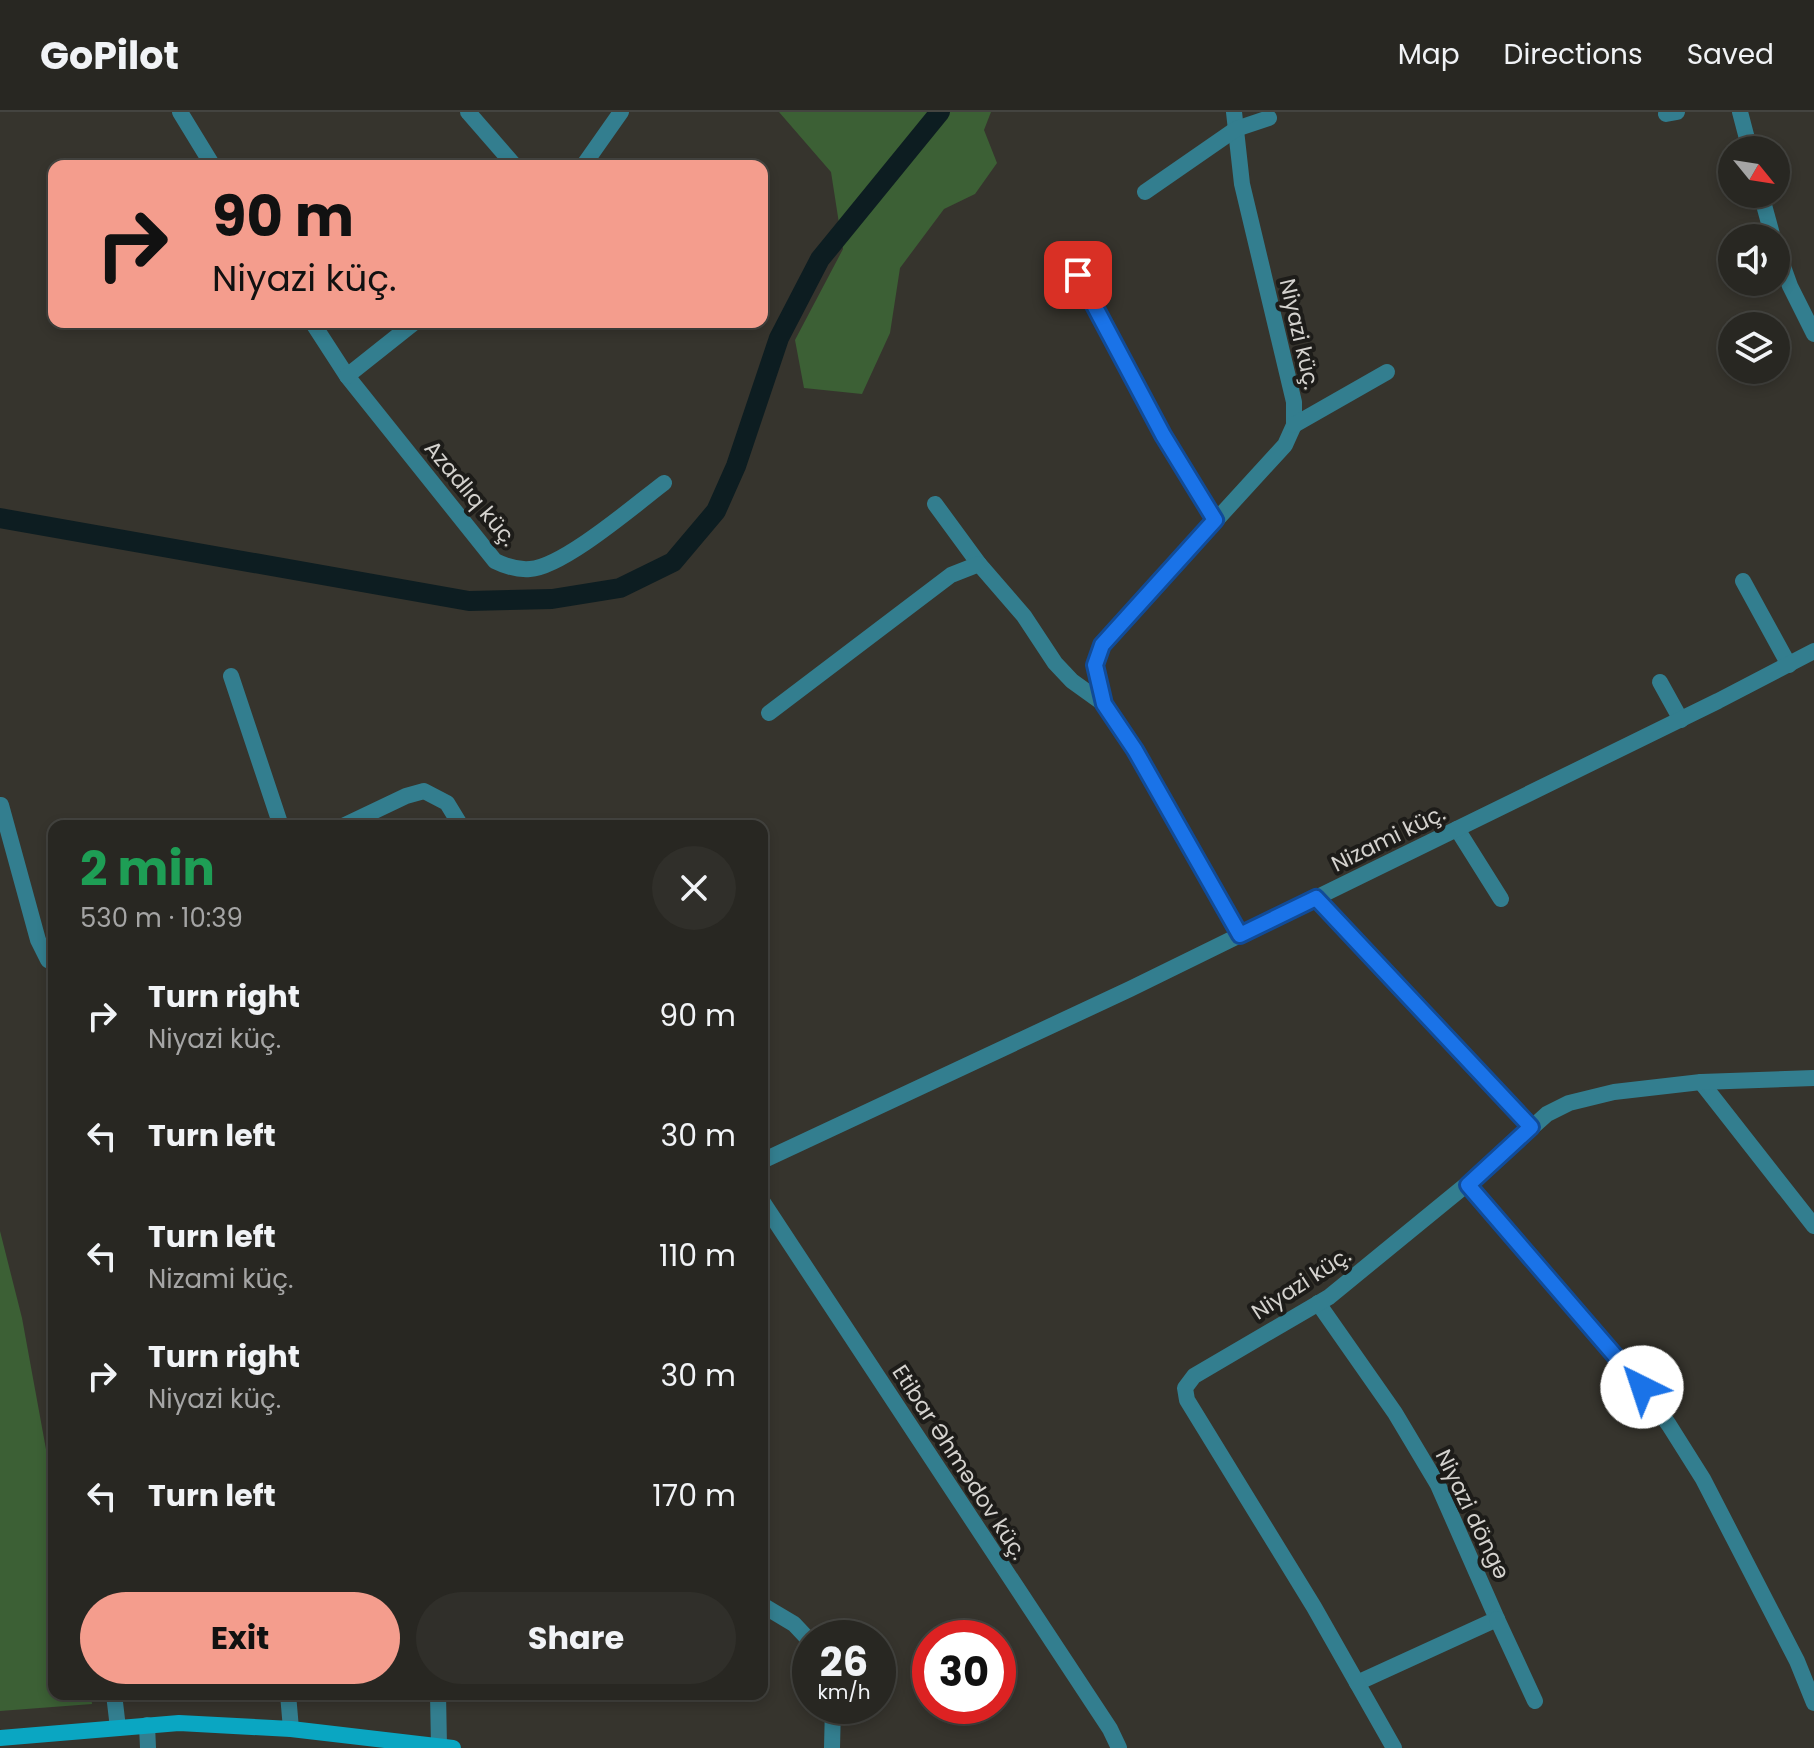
<!DOCTYPE html>
<html lang="en">
<head>
<meta charset="utf-8">
<style>
	:root { --surface:#282722; --page:#302f2a; --text:#f1f3f6; --muted:#a5a5a5; --line:#444440; --accent:#f49d8d }
	body { margin:0; font-family:Poppins,sans-serif; background:var(--page); color:var(--text); height:100vh; display:flex; flex-direction:column; font-size:30px; white-space:nowrap }
	* { box-sizing:border-box; margin:0 }
	p { font-size:26px; color:var(--muted) }
	.icon { flex:none; width:44px; height:44px; fill:none; stroke:currentColor; stroke-width:2; stroke-linecap:round; stroke-linejoin:round }
	.map { position:relative; flex:1; overflow:hidden }
	.drawer { position:absolute; left:48px; top:708px; width:720px; height:880px; display:flex; flex-direction:column; background:var(--surface); border-radius:16px; box-shadow:0 4px 12px #0003,0 0 0 2px var(--line) }
	.drawer>* { flex:none }
	.hud { position:absolute; left:48px; top:48px; width:720px; height:168px; border-radius:16px; box-shadow:0 4px 12px #0003,0 0 0 2px var(--line); background:#f49d8d; color:#111; overflow:hidden }
	.needle { width:52px; rotate:120deg }
	.controls { position:absolute; left:1718px; top:24px; display:grid; gap:16px }
	.controls a { display:grid; place-items:center; width:72px; height:72px; border-radius:50%; background:var(--surface); box-shadow:0 4px 12px #0003,0 0 0 2px var(--line); font-size:40px }
	.speed { position:absolute; left:792px; top:1508px; display:flex; gap:16px; font-size:40px; font-weight:700; text-align:center }
	.speed>* { display:grid; place-content:center; width:104px; height:104px; border-radius:50%; background:var(--surface); box-shadow:0 4px 12px #0003,0 0 0 2px var(--line); line-height:1 }
	.speed small { font-size:20px; font-weight:400 }
	.speed .limit { border:12px solid #d22; background:#fff; color:#111 }
	.pin { position:absolute; display:grid; place-items:center; width:68px; height:68px; color:#fff; margin:-34px; border-radius:16px; box-shadow:0 4px 12px #0006 }
	.me { position:absolute; width:88px; margin:-44px; rotate:319deg; stroke-linejoin:round; filter:drop-shadow(0 0 6px #0008) }
	.turn { display:flex; align-items:center; gap:28px; height:168px; padding:0 32px; font-size:36px }
	.turn .icon { width:104px; height:104px; stroke-width:2.5 }
	.turn b { display:block; font-size:56px; line-height:68px }
	.round { display:grid; place-items:center; flex:none; width:84px; height:84px; border-radius:42px; background:var(--page) }
	.overview { display:flex; align-items:center; justify-content:space-between; height:136px; padding:0 32px }
	h1 { font-size:48px; font-weight:700; line-height:60px; color:#1e9e55 }
	.button { display:flex; gap:16px; margin-top:auto; padding:16px 32px }
	.button a { flex:1; height:92px; border-radius:48px; background:var(--accent); color:#111; font-size:32px; font-weight:700; line-height:92px; text-align:center }
	.button a+a { background:var(--page); color:var(--text) }
	ul { padding:0; list-style:none }
	li { display:flex; align-items:center; gap:24px; height:120px; padding:0 32px }
	li div { flex:1 }
	li b { display:block; font-size:30px }
	li em { font-style:normal }
	header { display:flex; align-items:center; gap:48px; box-sizing:border-box; height:112px; padding:0 40px; background:var(--surface); border-bottom:2px solid var(--line) }
	header strong { font-size:38px }
	nav { display:flex; gap:44px; margin-inline-start:auto; font-size:28px }
	.map>svg:first-child { display:block }
	.green { fill:#3c6035 }
	.lines { fill:none; stroke-linecap:round; stroke-linejoin:round }
	.canal { stroke:#0d1d21; stroke-width:20 }
	.street { stroke:#337e8f; stroke-width:16 }
	.secondary { stroke:#0aa6c2; stroke-width:16 }
	.route-casing { stroke:#114b97; stroke-width:20 }
	.route { stroke:#1a73e8; stroke-width:14 }
	.labels { text-anchor:middle; stroke-width:8; stroke-linejoin:round; paint-order:stroke }
	.street-label { font-size:22px; fill:#d4d2ce; stroke:#1d1c19 }
</style>
</head>
<body>
<header>
<strong>GoPilot</strong>
<nav><a>Map</a><a>Directions</a><a>Saved</a></nav>
</header>
<div class="map">
<svg width="1814" height="1636" viewBox="0 0 1814 1636">
	<rect width="100%" height="100%" fill="#36342d"/>
	<g class="green">
		<path d="M779,0H991L984,18L997,51L975,82L944,97L900,156L890,221L862,282L804,276L795,228L843,137L831,60Z"/>
		<path d="M0,1119L22,1206L54,1381V1582H91L92,1592L0,1599Z"/>
	</g>
	<g class="lines">
		<path class="canal" d="M0,406L469,489L552,487L620,476L673,450L716,399L736,354L779,226L820,147L940,0"/>
		<g class="street">
			<path d="M180,0L213,54"/>
			<path d="M468,0L515,54"/>
			<path d="M1234,0L1242,72L1294,290V313L1285,333L1102,533L1095,553L1104,592L1135,638L1240,823"/>
			<path d="M1740,0L1750,38"/>
			<path d="M1666,2L1677,0"/>
			<path d="M583,54L621,0"/>
			<path d="M1145,80L1236,17L1269,6"/>
			<path d="M1761,82L1773,126"/>
			<path d="M1776,135L1790,174L1814,222"/>
			<path d="M1078,163L1163,323L1215,408"/>
			<path d="M312,210L347,264L495,449C507,455 517,458 530,457C563,455 635,393 664,371"/>
			<path d="M347,264L415,210"/>
			<path d="M1294,313L1387,260"/>
			<path d="M935,392L979,452"/>
			<path d="M1743,469L1789,553"/>
			<path d="M231,564L281,714"/>
			<path d="M1660,570L1681,608"/>
			<path d="M769,601L951,463L979,452L1024,504L1055,551L1072,569L1104,592"/>
			<path d="M1,693L38,828L48,848L54,851"/>
			<path d="M343,714L406,684L424,679L447,691L461,714"/>
			<path d="M1457,717L1501,787"/>
			<path d="M1316,786L1531,1015"/>
			<path d="M1701,970L1814,1114"/>
			<path d="M762,1049L1130,877L1718,589L1814,539"/>
			<path d="M1468,1073L1642,1275L1669,1313L1703,1367L1797,1549L1814,1591"/>
			<path d="M762,1089L1110,1617L1119,1636"/>
			<path d="M1318,1191L1395,1301L1438,1373L1497,1507L1357,1571"/>
			<path d="M762,1493L794,1512L810,1529"/>
			<path d="M1497,1507L1535,1589"/>
			<path d="M114,1582L118,1616"/>
			<path d="M288,1582L291,1617"/>
			<path d="M438,1582L439,1634"/>
			<path d="M147,1613L148,1636"/>
			<path d="M832,1636L833,1594"/>
			<path d="M1394,1636L1314,1495L1187,1288L1185,1276L1194,1264L1329,1185L1494,1050L1547,1002L1569,991L1614,980L1701,970L1814,966"/>
		</g>
		<path class="secondary" d="M0,1626L179,1611L291,1617L453,1636"/>
	</g>
	<g class="lines">
		<g class="route-casing">
			<path id="route" d="M1078,163L1163,323L1215,408L1102,533L1095,553L1104,592L1135,638L1240,823L1316,786L1531,1015L1468,1073L1642,1275"/>
		</g>
		<use href="#route" class="route"/>
	</g>
	<g class="labels">
		<g class="street-label">
			<text transform="translate(1300 222) rotate(77)" y="8">Niyazi küç.</text>
			<text transform="translate(471 381) rotate(50)" y="8">Azadlıq küç.</text>
			<text transform="translate(1388 726) rotate(-26)" y="8">Nizami küç.</text>
			<text transform="translate(1301 1171) rotate(-33)" y="8">Niyazi küç.</text>
			<text transform="translate(960 1350) rotate(57)" y="8">Etibar Əhmədov küç.</text>
			<text transform="translate(1473 1402) rotate(64)" y="8">Niyazi döngə</text>
		</g>
	</g>
</svg>
<div class="controls">
<a><svg class="needle" viewBox="-14 -14 28 28"><path d="M0-13l5 13h-10z" fill="#e53935"/><path d="M0 13l5-13h-10z" fill="#a5a5a5"/></svg></a>
<a><svg class="icon" aria-label="sound" viewBox="0 0 24 24"><path d="M4 9h4l5-4v14l-5-4H4zM17 9q2 3 0 6"/></svg></a>
<a><svg class="icon" aria-label="layers" viewBox="0 0 24 24"><path d="M12 4l9 5-9 5-9-5zM3 14l9 5 9-5"/></svg></a>
</div>
<div class="speed"><div>26<small>km/h</small></div><div class="limit">30</div></div>
<div class="pin" style="left:1078px;top:163px;background:#d93025"><svg class="icon" aria-label="arrive" viewBox="0 0 24 24"><path d="M6 21V4h12l-3 4 3 4H6"/></svg></div>
<svg class="me" style="left:1642px;top:1275px" viewBox="-20 -20 40 40"><circle r="19" fill="#fff"/><path d="M0-13L10 11 0 6-10 11z" fill="#1a73e8"/></svg>
<div class="hud">
<div class="turn"><svg class="icon" aria-label="right" viewBox="0 0 24 24"><path d="M7 20v-9h11M14 6l5 5-5 5"/></svg><div><b>90 m</b>Niyazi küç.</div></div>
</div>
<section class="drawer">
<div class="overview"><div><h1>2 min</h1><p>530 m · 10:39</p></div><a class="round"><svg class="icon" aria-label="close" viewBox="0 0 24 24"><path d="M6 6l12 12M18 6L6 18"/></svg></a></div>
<ul>
<li><svg class="icon" aria-label="right" viewBox="0 0 24 24"><path d="M7 20v-9h11M14 6l5 5-5 5"/></svg><div><b>Turn right</b><p>Niyazi küç.</p></div><em>90 m</em></li>
<li><svg class="icon" aria-label="left" viewBox="0 0 24 24"><path d="M17 20v-9H6M10 6l-5 5 5 5"/></svg><div><b>Turn left</b></div><em>30 m</em></li>
<li><svg class="icon" aria-label="left" viewBox="0 0 24 24"><path d="M17 20v-9H6M10 6l-5 5 5 5"/></svg><div><b>Turn left</b><p>Nizami küç.</p></div><em>110 m</em></li>
<li><svg class="icon" aria-label="right" viewBox="0 0 24 24"><path d="M7 20v-9h11M14 6l5 5-5 5"/></svg><div><b>Turn right</b><p>Niyazi küç.</p></div><em>30 m</em></li>
<li><svg class="icon" aria-label="left" viewBox="0 0 24 24"><path d="M17 20v-9H6M10 6l-5 5 5 5"/></svg><div><b>Turn left</b></div><em>170 m</em></li>
</ul>
<div class="button"><a>Exit</a><a>Share</a></div>
</section>
</div>
</body>
</html>
